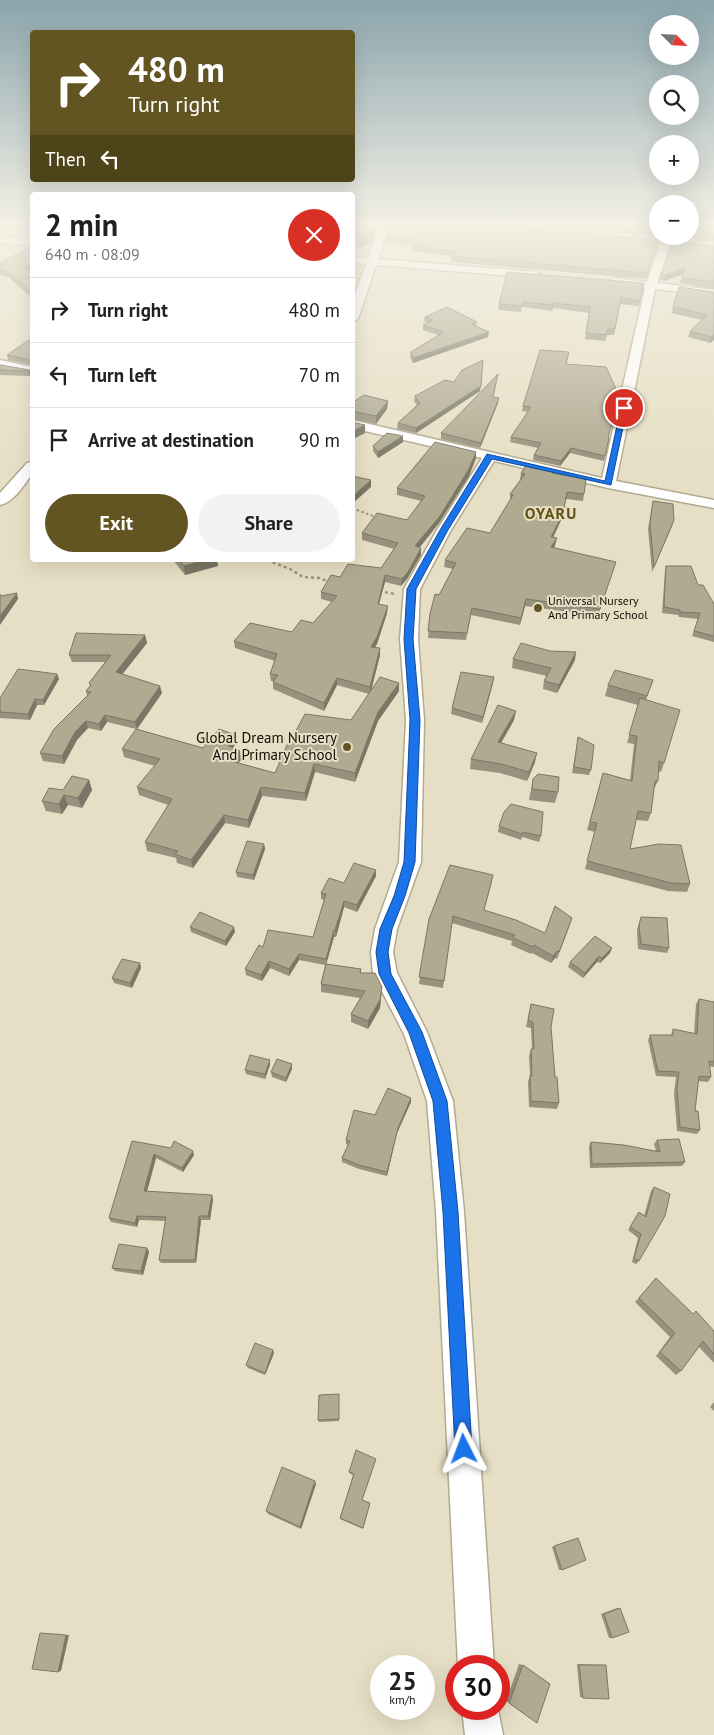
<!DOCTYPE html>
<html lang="en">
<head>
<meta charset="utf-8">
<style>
	:root { --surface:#fff; --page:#f2f2f2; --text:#202124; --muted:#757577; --line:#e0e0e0; --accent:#625521 }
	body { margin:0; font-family:"PT Sans",sans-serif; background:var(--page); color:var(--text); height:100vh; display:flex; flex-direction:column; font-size:19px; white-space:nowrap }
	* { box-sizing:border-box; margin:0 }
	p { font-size:16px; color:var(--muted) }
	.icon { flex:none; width:28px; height:28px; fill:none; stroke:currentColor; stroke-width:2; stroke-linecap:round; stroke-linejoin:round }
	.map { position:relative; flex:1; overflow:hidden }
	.drawer { position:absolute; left:30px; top:192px; width:325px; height:370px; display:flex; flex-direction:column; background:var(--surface); border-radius:5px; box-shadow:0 5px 20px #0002 }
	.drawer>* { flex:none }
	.hud { position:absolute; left:30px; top:30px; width:325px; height:152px; border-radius:5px; box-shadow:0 5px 20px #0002; background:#625521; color:#fff; overflow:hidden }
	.needle { width:32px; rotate:114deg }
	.controls { position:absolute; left:649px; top:15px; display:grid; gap:10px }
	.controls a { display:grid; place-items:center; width:50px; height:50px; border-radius:50%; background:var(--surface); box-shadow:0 5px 20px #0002; font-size:25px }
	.speed { position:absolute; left:370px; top:1655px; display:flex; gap:10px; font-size:25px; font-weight:700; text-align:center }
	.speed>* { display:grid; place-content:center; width:65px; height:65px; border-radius:50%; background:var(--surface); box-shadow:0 5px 20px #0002; line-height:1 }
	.speed small { font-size:12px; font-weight:400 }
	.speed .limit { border:8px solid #d22; background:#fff; color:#111 }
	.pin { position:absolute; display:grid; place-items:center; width:42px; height:42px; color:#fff; margin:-21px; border:2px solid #fff; border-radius:50%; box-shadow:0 1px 5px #0007 }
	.me { position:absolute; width:55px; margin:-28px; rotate:357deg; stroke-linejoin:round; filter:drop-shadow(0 0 4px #0008) }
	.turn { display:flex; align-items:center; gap:18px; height:105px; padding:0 15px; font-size:22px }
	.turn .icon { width:65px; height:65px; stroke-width:2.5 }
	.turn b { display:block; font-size:35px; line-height:42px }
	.then { display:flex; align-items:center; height:48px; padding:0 15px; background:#0003; gap:10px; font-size:19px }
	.round { display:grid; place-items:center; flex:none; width:52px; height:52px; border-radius:26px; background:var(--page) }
	.head { display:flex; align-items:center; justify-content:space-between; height:85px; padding:0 15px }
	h1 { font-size:30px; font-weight:700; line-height:38px }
	.cta { display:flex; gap:10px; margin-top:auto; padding:10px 15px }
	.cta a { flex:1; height:58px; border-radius:30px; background:var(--accent); color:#fff; font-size:20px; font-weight:700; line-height:58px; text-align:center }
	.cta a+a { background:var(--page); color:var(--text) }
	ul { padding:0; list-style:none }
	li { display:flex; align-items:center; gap:15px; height:65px; padding:0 15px; border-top:1px solid var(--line) }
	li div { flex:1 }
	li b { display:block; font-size:19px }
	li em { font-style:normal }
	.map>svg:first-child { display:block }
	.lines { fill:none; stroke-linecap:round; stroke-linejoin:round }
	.street-casing { stroke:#b1aa91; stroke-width:3 }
	.path-far1 { stroke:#9a9480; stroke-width:2; stroke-dasharray:2.5 2.5; stroke-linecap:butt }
	.path { stroke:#9a9480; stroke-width:2.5; stroke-dasharray:3 3; stroke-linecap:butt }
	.street { fill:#fff; fill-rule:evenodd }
	.wall { fill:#97927d }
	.shaded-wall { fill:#7b7766 }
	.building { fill:#b0aa91; stroke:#7b7766 }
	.route { fill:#1a73e8; stroke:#114b97 }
	.poi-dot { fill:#625521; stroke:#e7dfc5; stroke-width:2 }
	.labels { text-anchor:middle; stroke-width:4; stroke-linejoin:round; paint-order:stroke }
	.far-poi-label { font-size:12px; fill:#110e06; stroke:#e7dfc5; text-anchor:start }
	.poi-label { font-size:15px; fill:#110e06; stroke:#e7dfc5; text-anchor:end }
	.far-district-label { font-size:16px; font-weight:bold; letter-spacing:1px; fill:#615114; stroke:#e7dfc5 }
</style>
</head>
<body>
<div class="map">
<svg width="714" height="1735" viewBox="0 0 714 1735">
	<rect width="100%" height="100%" fill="#e7dfc5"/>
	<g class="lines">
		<g class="street-casing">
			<g id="street">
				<path d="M380,224H390L378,259L537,272L542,275L537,278L376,265L358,319L352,322V302L366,264L352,263V257L368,258Z"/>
				<path d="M484,224H517L630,234L635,237L630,240L489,227Z"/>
				<path d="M663,236H673L657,283L714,290V296L655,289L616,481L714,500V508L608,488L494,461L451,530L420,589L418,639L424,720L421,862L397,929L393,952L397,973L427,1032L453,1101L464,1212L494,1666H458L436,1212L427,1101L404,1034L373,974L371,952L375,929L399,862L406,720L400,639L404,589L437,530L482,458L352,428V420L602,478L645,288L614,284L609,281L614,278L647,282Z"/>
				<path d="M0,237L32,239V245L0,243Z"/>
				<path d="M0,360L32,367V373L0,368Z"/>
				<path d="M32,462V474C24,485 14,502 0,505V493L27,463Z"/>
				<path d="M462,1709H498L503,1735H465Z"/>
			</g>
		</g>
		<path class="path-far1" d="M352,508L378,518"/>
		<g class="path">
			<path d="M267,560L290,569L303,577L320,578L331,583"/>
			<path d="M379,591L395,594"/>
		</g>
		<use href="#street" class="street"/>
	</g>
	<g class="wall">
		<path d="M352,224H378L371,244H366L361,248L352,247Z"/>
		<path d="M532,224H658V236H661V237Z"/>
		<path d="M690,224H714V242L674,238L673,236H690Z"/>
		<path d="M385,238L659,240L646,279L451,262V256L413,251V245L385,244Z"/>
		<path d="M714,246V289L680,283L683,274L664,281L660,280L661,275Z"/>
		<path d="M32,247V298L8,277L0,275V263Z"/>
		<path d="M644,283L639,306L620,304L614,335H607L605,341L585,339L589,313L553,308V311L522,307L521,312L498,310L499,304Z"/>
		<path d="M714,292V340L710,343L688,337L690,331L702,320L671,313L673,307Z"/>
		<path d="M425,317L477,322L476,326L488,337L413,363L410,357L411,352L438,335L423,330V325L428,323L424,321Z"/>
		<path d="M32,338V365L8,360L7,355Z"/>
		<path d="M568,357L566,364L617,398L610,414L613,420L608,438H609L604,461L570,453L560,466L533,460L534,455L538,448L510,442L511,437L528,412L522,411L523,406Z"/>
		<path d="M0,365L30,370L31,375L29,376L0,375Z"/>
		<path d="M497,379L493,397L498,403L480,448L441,439V433Z"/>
		<path d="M480,391L416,433L397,429L398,423L417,405L414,401L415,396Z"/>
		<path d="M388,401L387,409L376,424L352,419V403Z"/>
		<path d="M352,422L365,433L355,438L352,437Z"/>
		<path d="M403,442L378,458L373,451V446Z"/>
		<path d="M476,452V458L469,476L439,523L420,547L421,555L407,579L401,586L385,582L379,604L387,613L377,644L375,647L380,655L371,691L399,683V691L378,721L355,782L315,772L306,801L262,796L249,828L225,823L193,868L177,863L176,858L147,851L145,842L168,805L139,795L137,787L155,766L124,757L122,749L136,729L107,722L101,731L88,728L77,740L64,764L43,761L40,753L87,696L86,691L90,686L89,683L105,662H72L69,655L145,635L147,643L122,674L162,693L137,729L203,748L235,735L236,743L233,748L241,760L238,763L275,773L292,738L351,720L369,694L337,685L324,711L273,689V681H271L270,674L275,661L235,648L234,641L292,632L313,623L332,602L321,599V592L340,577L381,568L394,549L362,540V533L407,520L421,501L397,495V488Z"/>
		<path d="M521,473H554L584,494L583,501L566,499L561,520L553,538H557L555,545L554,548L614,568L598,616L525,606L520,625L471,615L466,640L428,638L430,614L453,569L444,567L445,560L490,533L510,501V494L521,480H520Z"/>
		<path d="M653,501L674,520L652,572L648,529Z"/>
		<path d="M173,560H217L218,566L185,575Z"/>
		<path d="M666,566L714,604V642L692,636L698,619L679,617L678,615L662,613L665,571Z"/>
		<path d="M513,659L575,660L557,693L543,689L544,681L547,676L512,668Z"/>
		<path d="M57,674L59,679L44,705H37L30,720L0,718V698Z"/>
		<path d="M494,677L493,683L482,723L451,714L452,708Z"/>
		<path d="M653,680L646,700L664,763L661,772L658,771V781L654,789L651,813L648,821L636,820L630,849L690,884L687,892L668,891L585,869L595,832L587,830L603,773L630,780L634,744L627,743L638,705L605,696L608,685Z"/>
		<path d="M514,720L501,743L535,762L527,781L500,773L470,769L471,759Z"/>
		<path d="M578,737L591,770L589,775L572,773Z"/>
		<path d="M533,779L558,792L555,803L529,800Z"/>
		<path d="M89,780L92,790L82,808L68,805L62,814L46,811L42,801L63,790Z"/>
		<path d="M499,826L541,836L539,842L522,837L521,840L498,832Z"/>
		<path d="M264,844L265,849L254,880L237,877L236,872Z"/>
		<path d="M376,870V876L357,912L344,907L336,937H334L326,964L361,969V973L382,987L380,1008L368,1029L351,1022V1014L360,998L321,992V984L325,965L299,960L289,976L270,968L262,981L246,975L245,969L263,947L313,937L324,900L321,899V893Z"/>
		<path d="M492,882L484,910L545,933L570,925L557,959L555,958L551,963L532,953L531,954L511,945L512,941L452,923L443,988L419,984L429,919Z"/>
		<path d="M641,917L669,948L667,953L638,949L637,930Z"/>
		<path d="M190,927L235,932L226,946L191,932Z"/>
		<path d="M610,953L600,963L597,962L583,978L568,967L570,962Z"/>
		<path d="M140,963L141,968L132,988L114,983L112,978Z"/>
		<path d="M699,999L714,1002V1067L709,1066L711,1077L708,1082L698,1081L695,1111L700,1130L697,1134L677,1131L674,1093L676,1077L656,1076L648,1040L650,1035H671L673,1029L694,1034L696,1004Z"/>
		<path d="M531,1004L551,1027L555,1077L559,1103L557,1109L529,1107L528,1082L530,1075L529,1056L531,1049H532L531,1028L526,1027Z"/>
		<path d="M270,1065L265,1079L246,1074L245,1070Z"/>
		<path d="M292,1069L286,1082L272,1077L271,1072Z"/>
		<path d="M411,1098V1102L397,1133L387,1176L359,1169L342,1162V1158L348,1145L346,1144V1140L375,1115Z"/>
		<path d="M657,1140L685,1162L682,1166L590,1168L589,1146L591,1142L656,1151L654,1144Z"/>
		<path d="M132,1141L194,1155L183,1172L156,1158L147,1191L213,1199L210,1220H201L196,1263H161L159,1260L165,1221L139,1220L137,1227L111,1222L109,1218Z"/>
		<path d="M654,1187L639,1261L636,1264L632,1262L638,1238L628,1230L639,1212L644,1216L651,1191Z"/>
		<path d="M147,1248L149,1252L143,1275L115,1271L112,1268Z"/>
		<path d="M656,1278L693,1314L714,1331V1363L699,1347L681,1371L676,1375L656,1356L670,1337L635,1302Z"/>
		<path d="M274,1353L265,1375L248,1368L246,1365Z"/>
		<path d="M339,1394V1421L319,1422L318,1420Z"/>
		<path d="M714,1402V1411L710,1407Z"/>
		<path d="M375,1461L362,1500L370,1503L363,1529L340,1519L353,1475L349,1473V1472Z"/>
		<path d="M316,1484L301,1529L268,1514L266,1511Z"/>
		<path d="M578,1538L562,1570H559L552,1547Z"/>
		<path d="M617,1608H620L612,1638H609L601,1614Z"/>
		<path d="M519,1664L523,1665L537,1723L506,1701Z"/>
		<path d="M577,1664L606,1665L583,1698L580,1697Z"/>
	</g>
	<g class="shaded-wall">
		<path d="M5,224H10V225L0,234V229Z"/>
		<path d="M376,224H378L371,244V238Z"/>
		<path d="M366,238V244L361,248V242Z"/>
		<path d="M659,240L646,279L647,273Z"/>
		<path d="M32,265V271L24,269Z"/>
		<path d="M685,268L684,274L664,281L665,275Z"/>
		<path d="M489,332L488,337L413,363V358Z"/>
		<path d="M714,335V340L710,343L711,337Z"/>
		<path d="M30,370L31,375L29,376L28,371Z"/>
		<path d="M481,386L480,391L416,433V428Z"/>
		<path d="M618,393L617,398L607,419L608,414Z"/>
		<path d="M499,398L498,403L480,448L481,443Z"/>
		<path d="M388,401L387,409L376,424V416Z"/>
		<path d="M365,425V433L355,438V430Z"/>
		<path d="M403,436V442L378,458V452Z"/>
		<path d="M571,448L570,453L560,466L561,461Z"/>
		<path d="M476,452V458L469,476L439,523L415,553V546Z"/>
		<path d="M371,480V487L352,504V497Z"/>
		<path d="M567,492L561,520L550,544L551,537Z"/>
		<path d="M674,520L672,526L652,572L654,567Z"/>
		<path d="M557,538L555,545L550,554L551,547Z"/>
		<path d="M421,548V555L407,579L401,586L402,579Z"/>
		<path d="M206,560H217L218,566L185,575L184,566Z"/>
		<path d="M385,575V582L377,611L378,604Z"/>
		<path d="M17,593L18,599L0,625V616Z"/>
		<path d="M526,599L525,606L520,625L521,618Z"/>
		<path d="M388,606L387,613L377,644L371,654V647Z"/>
		<path d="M145,635L147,643L118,680L116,672Z"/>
		<path d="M380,648V655L370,695V687Z"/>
		<path d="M576,652L575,660L557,693L559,685Z"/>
		<path d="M57,674L59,679L44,705L43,700Z"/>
		<path d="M494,677L493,683L482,723L483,717Z"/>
		<path d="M337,678V685L324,711V703Z"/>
		<path d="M399,683V691L378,721L355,782V773L378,712Z"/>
		<path d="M160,686L162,693L137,729L135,722Z"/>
		<path d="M35,699L37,705L30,720L28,714Z"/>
		<path d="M516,711L514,720L496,752L498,742Z"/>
		<path d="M105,715L107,722L101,731L99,724Z"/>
		<path d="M86,721L88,728L77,740L64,764L62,756L75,732Z"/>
		<path d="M235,735L236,743L228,754L227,745Z"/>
		<path d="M240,751L241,760L232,769L231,761Z"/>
		<path d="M537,753L535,762L527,781L529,772Z"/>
		<path d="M314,764L315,772L306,801L305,793Z"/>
		<path d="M89,780L92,790L82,808L78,798Z"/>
		<path d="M261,787L262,796L249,828L248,820Z"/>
		<path d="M64,795L68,805L62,814L59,804Z"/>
		<path d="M224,815L225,823L193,868L191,860Z"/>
		<path d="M264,844L265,849L254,880L253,875Z"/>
		<path d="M376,870V876L357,912V905Z"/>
		<path d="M344,901V907L336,937L335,930Z"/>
		<path d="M234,927L235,932L226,946L225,941Z"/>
		<path d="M334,930V937L326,965V959Z"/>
		<path d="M612,948L610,953L600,963L602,958Z"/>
		<path d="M557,951L555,958L551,963L553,956Z"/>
		<path d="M299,954V960L289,976V969Z"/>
		<path d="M599,956L597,962L583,978L585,973Z"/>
		<path d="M269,961L270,968L262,981L261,975Z"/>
		<path d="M140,963L141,968L132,988L130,983Z"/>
		<path d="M382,987L380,1008L368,1029V1021Z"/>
		<path d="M270,1060V1065L265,1079V1074Z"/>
		<path d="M292,1064V1069L286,1082V1078Z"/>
		<path d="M411,1098V1102L397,1133L387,1176V1172L398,1128Z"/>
		<path d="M193,1151L194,1155L183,1172L182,1168Z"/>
		<path d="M154,1154L156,1158L146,1195L144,1191Z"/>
		<path d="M212,1195L213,1199L210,1220L208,1216Z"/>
		<path d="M137,1216L139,1220L137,1227L135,1223Z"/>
		<path d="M199,1216L201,1220L196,1263L195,1260Z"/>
		<path d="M147,1248L149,1252L143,1275L141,1271Z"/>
		<path d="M273,1350L274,1353L265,1375V1373Z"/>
		<path d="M315,1481L316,1484L301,1529L300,1527Z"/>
		<path d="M66,1635H69L61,1671L58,1672Z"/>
	</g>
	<g class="building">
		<path d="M0,224H5L0,229Z"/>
		<path d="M352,224H376L371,238H366L361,242L352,241Z"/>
		<path d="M390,224H494L659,240L647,273L451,256L457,252L413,245L414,239L385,238Z"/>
		<path d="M587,224H658V231Z"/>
		<path d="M690,224H714V236L690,234Z"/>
		<path d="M673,241L714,246V282L682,278L685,268L665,275H661Z"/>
		<path d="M31,247H32V265L24,269H32V293L7,271L0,270V263Z"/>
		<path d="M507,272L644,283L640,301L621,298L615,329H608L606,335L586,333L590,307L554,303L553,305L523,302L522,306L499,304Z"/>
		<path d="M679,287L714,292V335L711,337L690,331L707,315L673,307Z"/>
		<path d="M447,307L477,322L471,324L489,332L413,358L411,352L444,332L423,325L433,320L425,317Z"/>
		<path d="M32,338V367L31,360L7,355Z"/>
		<path d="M540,350L569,352L566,364L606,367L618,393L608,414L614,415L608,438H609L605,456L571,448L561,461L534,455L541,443L511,437L531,407L523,406Z"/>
		<path d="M483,360L481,386L416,428L398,423L420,403L415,396L445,380L454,382L462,370Z"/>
		<path d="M0,365L30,370L28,371L0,370Z"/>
		<path d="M498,374L493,397L499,398L481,443L441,433Z"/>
		<path d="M364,395L388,401L376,416L352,411V403Z"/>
		<path d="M352,422L365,425L355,430L352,429Z"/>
		<path d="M387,433L403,436L378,452L373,446Z"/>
		<path d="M435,442L476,452L469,469L440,516L415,546L421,548L408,572L402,579L385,575L378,604L388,606L377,637L371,647L380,648L370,687L337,678L324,703L273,682L278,675L270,674L277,654L234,641L250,623L292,632L301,620L313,623L337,596L321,592L331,575L340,577L348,564L381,568L398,543L362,533L377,513L407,520L425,496L397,488Z"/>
		<path d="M527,464L554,470L552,473L586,479L584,494L567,492L563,514L551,537L557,538L551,547L616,562L600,609L526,599L521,618L472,608L467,633L428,631L430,614L435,594L439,595L456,563L445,560L467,528L490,533L513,495L510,494L525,474L521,473Z"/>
		<path d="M352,476L371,480L352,497Z"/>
		<path d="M653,501L673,504L674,520L654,567L650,523Z"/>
		<path d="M179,560H206L184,566Z"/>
		<path d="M666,566H691L698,585H703L714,604V636L694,631L700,613L680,612V610L664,607Z"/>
		<path d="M17,593L0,616V594L1,596Z"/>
		<path d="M76,633L145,635L116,672L160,686L135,722L105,715L99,724L86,721L75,732L62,756L40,753L54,729L91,692L86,691L91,685L89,683L111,655H69Z"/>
		<path d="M521,643L550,651L576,652L559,685L544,681L551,668L513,659Z"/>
		<path d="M18,669L57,674L43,700L35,699L28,714L0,712V698Z"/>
		<path d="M615,670L653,680L647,696L608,685Z"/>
		<path d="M461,672L494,677L483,717L452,708Z"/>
		<path d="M380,677L399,683L378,712L355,773L314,764L305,793L261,787L248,820L224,815L191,860L175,854L178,851L145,842L172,799L137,787L160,759L122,749L136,729L203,748L219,729L235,735L227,745L240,751L231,761L275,773L290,738H292L305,714L351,720Z"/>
		<path d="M640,698L680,710L664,763L659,761L658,781H655L651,813L638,811L630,849L659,844L681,845L690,884L671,883L587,861L597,823L590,822L603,773L632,781L637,736L629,735Z"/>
		<path d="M498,705L516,711L498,742L537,753L529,772L501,764L471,759Z"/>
		<path d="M578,737L594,745L591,770L574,767Z"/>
		<path d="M538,774L559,777L558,792L532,789L533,779Z"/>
		<path d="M72,776L89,780L78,798L64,795L59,804L42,801L49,788L63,790Z"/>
		<path d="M511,804L543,812L541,836L523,832L522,834L499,826L504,812Z"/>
		<path d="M247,841L264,844L253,875L236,872Z"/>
		<path d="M354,863L376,870L357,905L344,901L335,930H334L326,959L299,954L289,969L269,961L261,975L245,969L259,945L263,947L268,930L313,937L326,894L321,893L329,878L344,883Z"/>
		<path d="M450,865L493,875L484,910L516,920L545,933L555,906L572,918L559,952L557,951L553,956L534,945L533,947L513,938L515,935L453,916L444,981L419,977L429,919Z"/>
		<path d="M200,912L234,927L225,941L190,927Z"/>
		<path d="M641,917L667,918L669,948L641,944L639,925Z"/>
		<path d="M595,936L612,948L602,958L599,956L585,973L570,962Z"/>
		<path d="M122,959L140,963L130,983L112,978Z"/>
		<path d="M326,964L361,969L360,973H375L382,987L380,1000L368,1021L351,1014L365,991L321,984Z"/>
		<path d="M699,999L714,1002V1062L709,1061L711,1077L699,1076L695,1111H698L700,1130L680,1127L677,1089L679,1072L658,1071L650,1035H673V1029L697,1034Z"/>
		<path d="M531,1004L554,1009L551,1027L555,1077H557L559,1103L531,1101L530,1075L532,1076L531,1049H534L533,1022L528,1020Z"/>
		<path d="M250,1055L270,1060L265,1074L245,1070Z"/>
		<path d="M277,1059L292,1064L286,1078L271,1072Z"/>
		<path d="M388,1088L411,1098L398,1128L387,1172L359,1165L342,1158L350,1141L346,1140L354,1110L375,1115Z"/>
		<path d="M679,1139L685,1162L592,1164L591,1142L624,1145L660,1152L657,1140Z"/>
		<path d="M132,1141L171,1148L174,1141L193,1151L182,1168L154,1154L144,1191L212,1195L208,1216H199L195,1260H159L166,1217L137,1216L135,1223L109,1218Z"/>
		<path d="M654,1187L670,1194L665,1216L639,1261L634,1258L641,1234L630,1227L639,1212L646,1217Z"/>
		<path d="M119,1244L147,1248L141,1271L112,1268Z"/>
		<path d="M656,1278L693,1314L696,1311L714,1331V1354L703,1341L681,1371L660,1352L675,1333L639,1298Z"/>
		<path d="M255,1343L273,1350L265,1373L246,1365Z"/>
		<path d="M339,1394V1419L318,1420L319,1395Z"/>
		<path d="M356,1450L376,1459L362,1500L370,1503L363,1528L340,1518L354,1474L349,1472Z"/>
		<path d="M282,1467L315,1481L300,1527L266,1511Z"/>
		<path d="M578,1538L586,1560L562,1570L554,1546Z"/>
		<path d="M620,1608L629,1632L612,1638L604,1614Z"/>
		<path d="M40,1633L66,1635L58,1672L32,1669Z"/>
		<path d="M523,1665L550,1684L537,1723L509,1703Z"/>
		<path d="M579,1665H606L609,1699L583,1698Z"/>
	</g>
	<linearGradient id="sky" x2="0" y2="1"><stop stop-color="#8aa4ac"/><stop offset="0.48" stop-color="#f4f1e5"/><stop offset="1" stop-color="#f4f1e5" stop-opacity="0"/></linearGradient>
	<rect width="714" height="467" fill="url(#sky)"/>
	<path class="route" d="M621,407L627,408L611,485L492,459L448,530L416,589L413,639L420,720L415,862L405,896L392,929L388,952L391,974L422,1032L447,1101L458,1212L472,1449L470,1455L464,1458L457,1455L455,1449L443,1212L433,1101L409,1033L379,974L376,952L380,929L394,896L404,862L410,720L404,639L407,589L440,530L487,454L605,481Z"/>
	<g class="poi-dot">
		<circle cx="538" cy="608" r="5"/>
		<circle cx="347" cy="747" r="5"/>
	</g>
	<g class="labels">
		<g class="far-poi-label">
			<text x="548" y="605">Universal Nursery<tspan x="548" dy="14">And Primary School</tspan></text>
		</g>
		<g class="poi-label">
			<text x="337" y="743">Global Dream Nursery<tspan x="337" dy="17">And Primary School</tspan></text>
		</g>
		<g class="far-district-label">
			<text x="551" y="519">OYARU</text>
		</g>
	</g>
</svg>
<div class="controls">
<a><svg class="needle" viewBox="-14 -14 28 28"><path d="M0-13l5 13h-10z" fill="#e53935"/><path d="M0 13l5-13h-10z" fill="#757577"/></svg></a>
<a><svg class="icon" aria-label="search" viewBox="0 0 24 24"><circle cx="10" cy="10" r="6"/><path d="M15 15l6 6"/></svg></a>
<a>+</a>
<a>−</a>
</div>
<div class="speed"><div>25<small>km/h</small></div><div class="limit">30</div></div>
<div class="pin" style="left:624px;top:408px;background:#d93025"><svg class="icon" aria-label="arrive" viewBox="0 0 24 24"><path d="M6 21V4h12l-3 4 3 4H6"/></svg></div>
<svg class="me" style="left:464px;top:1449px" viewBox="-20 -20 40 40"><path d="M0-17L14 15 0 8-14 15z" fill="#1a73e8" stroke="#fff" stroke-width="4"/></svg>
<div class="hud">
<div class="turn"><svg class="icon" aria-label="right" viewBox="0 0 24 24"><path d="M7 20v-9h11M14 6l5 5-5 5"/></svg><div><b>480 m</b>Turn right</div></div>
<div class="then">Then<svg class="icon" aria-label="left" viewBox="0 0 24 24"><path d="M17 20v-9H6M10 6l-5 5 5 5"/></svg></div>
</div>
<section class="drawer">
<div class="head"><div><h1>2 min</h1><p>640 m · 08:09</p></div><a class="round" style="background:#d93025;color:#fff"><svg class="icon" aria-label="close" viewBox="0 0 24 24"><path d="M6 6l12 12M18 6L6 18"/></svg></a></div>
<ul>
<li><svg class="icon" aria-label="right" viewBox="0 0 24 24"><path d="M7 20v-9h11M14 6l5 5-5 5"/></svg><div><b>Turn right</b></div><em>480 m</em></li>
<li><svg class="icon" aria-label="left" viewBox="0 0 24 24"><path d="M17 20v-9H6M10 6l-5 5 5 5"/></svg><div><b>Turn left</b></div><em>70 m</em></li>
<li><svg class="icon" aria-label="arrive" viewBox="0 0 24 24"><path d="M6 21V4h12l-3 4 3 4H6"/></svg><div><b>Arrive at destination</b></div><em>90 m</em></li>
</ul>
<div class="cta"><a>Exit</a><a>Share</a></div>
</section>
</div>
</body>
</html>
